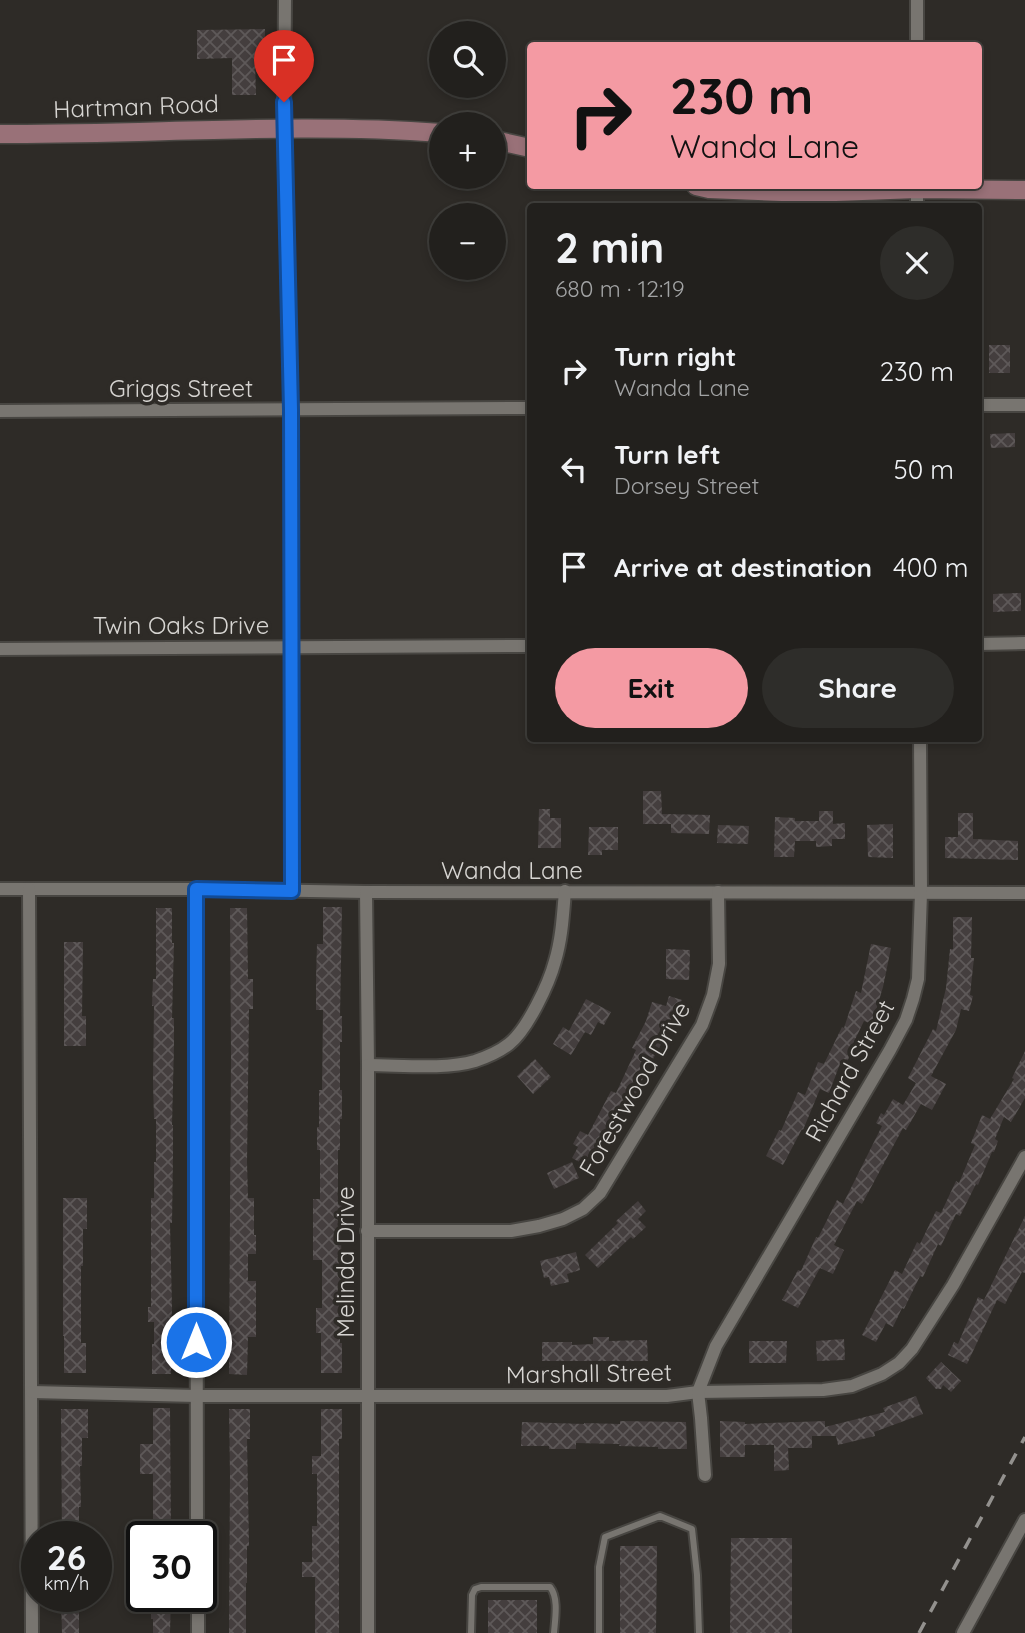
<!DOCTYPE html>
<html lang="en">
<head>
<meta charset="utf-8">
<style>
	:root { --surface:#22201d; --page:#2e2d2a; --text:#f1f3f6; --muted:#a2a3a4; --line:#3f3e3b; --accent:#f49aa3 }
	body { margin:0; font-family:Quicksand,sans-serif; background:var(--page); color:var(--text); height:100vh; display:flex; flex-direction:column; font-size:26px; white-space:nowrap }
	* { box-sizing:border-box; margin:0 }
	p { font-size:23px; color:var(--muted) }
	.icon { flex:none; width:38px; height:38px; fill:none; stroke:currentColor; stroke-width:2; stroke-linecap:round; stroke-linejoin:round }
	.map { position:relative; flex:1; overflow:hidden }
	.details { position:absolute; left:527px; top:203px; width:455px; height:539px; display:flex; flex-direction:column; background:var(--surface); border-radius:7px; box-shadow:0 4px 10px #0003,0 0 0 2px var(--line) }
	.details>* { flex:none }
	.hud { position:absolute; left:527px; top:42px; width:455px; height:147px; border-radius:7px; box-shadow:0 4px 10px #0003,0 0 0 2px var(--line); background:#f49aa3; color:#111; overflow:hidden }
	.fabs { position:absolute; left:429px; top:21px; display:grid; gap:14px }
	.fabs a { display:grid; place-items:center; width:77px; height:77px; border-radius:50%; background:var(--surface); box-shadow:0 4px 10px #0003,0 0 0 2px var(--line); font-size:35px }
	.speed { position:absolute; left:21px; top:1521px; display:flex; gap:14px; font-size:35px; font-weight:700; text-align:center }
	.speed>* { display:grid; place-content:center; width:91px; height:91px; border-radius:50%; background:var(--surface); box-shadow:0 4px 10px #0003,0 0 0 2px var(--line); line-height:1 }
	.speed small { font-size:18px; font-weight:400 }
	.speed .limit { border:4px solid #111; border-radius:10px; background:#fff; color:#111 }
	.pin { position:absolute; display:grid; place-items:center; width:60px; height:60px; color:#fff; margin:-72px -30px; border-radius:50% 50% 50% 0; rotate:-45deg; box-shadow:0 0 7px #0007 }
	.pin .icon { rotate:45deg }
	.me { position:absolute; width:77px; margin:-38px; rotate:0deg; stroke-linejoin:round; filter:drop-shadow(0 0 5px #0008) }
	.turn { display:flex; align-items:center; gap:24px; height:147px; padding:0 28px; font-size:32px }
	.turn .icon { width:91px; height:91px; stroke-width:2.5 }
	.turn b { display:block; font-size:49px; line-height:60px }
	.round { display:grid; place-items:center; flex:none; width:74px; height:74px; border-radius:37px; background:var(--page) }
	.headline { display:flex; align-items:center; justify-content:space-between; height:119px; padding:0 28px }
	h1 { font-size:42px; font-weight:700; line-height:52px }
	.button { display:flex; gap:14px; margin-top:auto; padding:14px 28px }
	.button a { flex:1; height:80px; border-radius:42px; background:var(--accent); color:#111; font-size:28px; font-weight:700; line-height:80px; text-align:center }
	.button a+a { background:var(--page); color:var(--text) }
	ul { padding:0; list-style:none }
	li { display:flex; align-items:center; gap:21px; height:98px; padding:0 28px }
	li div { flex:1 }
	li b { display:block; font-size:26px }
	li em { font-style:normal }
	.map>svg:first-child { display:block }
	.building { fill:url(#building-cross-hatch) }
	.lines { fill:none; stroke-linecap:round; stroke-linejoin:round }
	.lane-casing { stroke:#484642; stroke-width:10 }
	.street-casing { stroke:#484642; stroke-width:16 }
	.secondary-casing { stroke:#484642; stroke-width:21 }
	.lane { stroke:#787570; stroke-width:6 }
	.street { stroke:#787570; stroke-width:12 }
	.secondary { stroke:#997178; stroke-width:18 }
	.rail { stroke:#93918e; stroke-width:3.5; stroke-dasharray:12 12; stroke-linecap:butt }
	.route-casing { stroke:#114b97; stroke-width:18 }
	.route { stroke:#1a73e8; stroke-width:12 }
	.labels { text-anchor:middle; stroke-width:7; stroke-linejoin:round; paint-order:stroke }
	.street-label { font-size:24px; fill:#d7d5d2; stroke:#2e2b27 }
</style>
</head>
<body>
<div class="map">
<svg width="1025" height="1633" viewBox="0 0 1025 1633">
	<defs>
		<pattern id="building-cross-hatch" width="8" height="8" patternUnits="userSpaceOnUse" patternTransform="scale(1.75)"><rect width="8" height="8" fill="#443e3e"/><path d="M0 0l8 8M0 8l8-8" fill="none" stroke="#5e5959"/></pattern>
	</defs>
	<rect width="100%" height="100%" fill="#2e2b27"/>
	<g class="building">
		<path d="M265,29V62H255L256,95H232V58L197,59V30Z"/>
		<rect x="989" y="345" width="21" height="28"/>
		<path d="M1015,433V447L991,448L990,434Z"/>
		<path d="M1021,593V611L993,612V594Z"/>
		<path d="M643,791H661L662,814L710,815L709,834L671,833V824H643Z"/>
		<path d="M539,809H550V818H561V848H538Z"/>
		<path d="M819,811H833V824L845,823V839H832V846L816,847V841H795L794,857H774L775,817L795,818V821H819Z"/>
		<path d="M958,813H973V839L1018,841V860L945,858V837H958Z"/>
		<path d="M893,824V858L868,857L867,825Z"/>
		<path d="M718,825L749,826L748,844L717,843Z"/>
		<path d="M589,827H618V850H602V855H588Z"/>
		<path d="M323,907H342L340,1016H342V1042H340V1090H342V1119H340V1150H338V1199H342V1230H341L342,1301H340V1343H342V1373H321V1333H316V1308H322V1260H313V1199H320V1150H317V1127H319V1090H322L323,1010H316V979L317,944H323Z"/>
		<path d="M156,908H172V943H174L172,1018H174V1046L172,1125H173V1155L172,1223H170L172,1307L171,1374H152V1344H154V1322H148V1307H151V1198H154V1162H156V1119H154L153,1082L154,1006H152L153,979H156Z"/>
		<path d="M230,908H247L248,979H253V1009H249L247,1162L248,1198H254V1235H256V1254H248V1281H256V1337H248L247,1375L229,1374L231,1055Z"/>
		<path d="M953,917H972L971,958H974L970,995L973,996L969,1011L961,1009L956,1030L931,1076L946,1084L932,1110L921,1104L906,1130L903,1128L862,1204L857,1201L834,1245L844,1250L833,1274L820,1268L798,1308L782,1300L798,1270L801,1271L816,1237L818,1238L837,1200L843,1204L882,1126L876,1123L881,1113L884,1115L893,1099L903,1105L916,1083L908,1078L933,1029L936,1031L946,988L950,949H953Z"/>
		<path d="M64,942H83L82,1016H86V1046H64Z"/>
		<path d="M871,944L891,948L883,987L872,1024L864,1021L850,1050L852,1051L845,1066L840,1064L829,1093L820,1089L803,1130L802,1129L783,1165L766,1156L779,1130L781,1131L798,1092L805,1095L818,1062L824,1064L842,1027L844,1028L856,991L861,993Z"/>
		<path d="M666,949L690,950L689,980L666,979Z"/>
		<path d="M669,996L682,1000L674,1026H671L653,1059L652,1058L636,1094L632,1092L612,1130L607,1128L587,1166L572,1158L578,1147L573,1144L580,1131L588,1135L611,1091L616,1093L636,1050L632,1048L646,1021L652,1002L666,1006Z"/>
		<path d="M586,999L611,1012L604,1025L598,1022L591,1035L585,1032L571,1055L553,1044L563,1027L569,1031Z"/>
		<path d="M1025,1051V1098L1011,1122L1004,1117L995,1139L998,1141L994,1152H992L978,1185L976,1184L960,1216L956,1214L941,1246L938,1244L923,1277L920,1276L904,1309L902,1308L893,1327L886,1323L876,1342L862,1335L895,1270L902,1274L917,1242L920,1244L936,1211L941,1213L956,1181L959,1183L975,1145L971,1143L982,1115L990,1119L1014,1079L1012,1078Z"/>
		<path d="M535,1059L551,1077L533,1094L517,1076Z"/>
		<path d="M572,1162L579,1178L554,1189L547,1173Z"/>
		<path d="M63,1198H87V1229H83V1266H81V1343H86V1373H64V1336H63Z"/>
		<path d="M638,1201L646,1211L638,1219L646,1227L633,1239L631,1237L598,1268L585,1255L618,1223L616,1221Z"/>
		<path d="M1025,1216V1273L1022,1272L1005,1304L997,1300L967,1364L948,1355L954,1342L958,1344L978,1297L984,1300Z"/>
		<path d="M576,1252L580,1270L567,1274L569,1282L551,1286L549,1277L544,1278L540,1261Z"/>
		<path d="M593,1337H609V1341L647,1340L648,1361H542V1342H572V1345L593,1344Z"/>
		<path d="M844,1339L845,1360L817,1361L816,1341Z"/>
		<path d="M749,1341H787L786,1363H749Z"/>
		<path d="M941,1362L961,1381L951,1392L943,1385L941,1389H936L926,1378Z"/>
		<path d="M916,1396L923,1414L874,1432L875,1436L838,1445L836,1436H812V1448H788L789,1470L774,1471V1445H745V1457H720V1421L745,1422V1424L825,1421V1427L885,1412L883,1408Z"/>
		<path d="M153,1408H170L171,1536H144V1523H153V1474H140V1444H153Z"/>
		<path d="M61,1409H88V1438H82V1466H80L81,1507H79V1536H62Z"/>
		<path d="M229,1409H250V1439H247L249,1546H247V1583H246V1633H229L230,1475Z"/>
		<path d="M321,1409H342V1439H339V1633H315V1577H302V1562H312V1526H317V1474H312V1456H321Z"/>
		<path d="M620,1421L686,1422L687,1449H658V1447L619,1446L620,1444L576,1443V1449H549V1446H521L522,1422L584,1424V1423L620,1424Z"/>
		<path d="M731,1538H792V1633H730Z"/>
		<path d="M620,1546H657L656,1633H620Z"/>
		<path d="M61,1596H82V1609H79V1633H62Z"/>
		<path d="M151,1596H171L170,1633H153V1619H151Z"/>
		<rect x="488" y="1600" width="49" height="33"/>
	</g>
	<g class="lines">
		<g class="lane-casing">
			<g id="lane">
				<path d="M471,1633L472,1595L475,1589L481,1587H550C559,1598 555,1619 554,1633"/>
				<path d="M599,1633V1567L605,1537L660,1516L692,1529L697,1575L699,1633"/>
			</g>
		</g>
		<g class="street-casing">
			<g id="street">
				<path d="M285,0L284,128L291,409L292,891"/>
				<path d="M917,46V0"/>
				<path d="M917,206V186"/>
				<path d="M978,405H1025"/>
				<path d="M0,411L530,408"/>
				<path d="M978,644L1025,643"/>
				<path d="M0,649L530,646"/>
				<path d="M0,889H196L366,892L1025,893"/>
				<path d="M29,889L32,1633"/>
				<path d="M196,889L197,1536"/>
				<path d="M366,892L368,1065V1633"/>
				<path d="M368,1065C400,1065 445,1070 475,1061C487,1057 499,1052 509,1044C527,1030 549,984 555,961C562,938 563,914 565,891"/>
				<path d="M367,1231H511L539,1226L563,1219L583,1209L600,1193L702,1025L713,995L719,964L718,892"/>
				<path d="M32,1392L196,1396H667L698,1392L823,1390L852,1386L882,1374L899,1363L912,1349L953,1285L1025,1157"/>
				<path d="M705,1475L701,1418L698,1392L716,1346L890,1050L906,1020L913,999L918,979L921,893L920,738"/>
				<path d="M198,1596V1633"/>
				<path d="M963,1633L1025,1520"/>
			</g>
		</g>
		<g class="secondary-casing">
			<g id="secondary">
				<path d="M0,134C147,135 294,122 441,133"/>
				<path d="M494,140L530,148"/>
				<path d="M696,186L709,189L808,193L917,189L1025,190"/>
			</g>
		</g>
		<use href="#lane" class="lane"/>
		<use href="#street" class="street"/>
		<use href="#secondary" class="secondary"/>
		<path class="rail" d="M919,1633L1025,1437"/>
	</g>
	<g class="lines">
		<g class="route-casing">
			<path id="route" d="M196,1342V889L292,891L291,410L284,102"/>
		</g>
		<use href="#route" class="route"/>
	</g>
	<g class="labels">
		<g class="street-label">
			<text transform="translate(136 107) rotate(-2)" y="8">Hartman Road</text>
			<text x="181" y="397">Griggs Street</text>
			<text x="181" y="634">Twin Oaks Drive</text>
			<text x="512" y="879">Wanda Lane</text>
			<text transform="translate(850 1071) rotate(-61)" y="8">Richard Street</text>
			<text transform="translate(635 1089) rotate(-60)" y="8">Forestwood Drive</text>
			<text transform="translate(346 1262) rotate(-90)" y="8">Melinda Drive</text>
			<text transform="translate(589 1374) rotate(-1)" y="8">Marshall Street</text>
		</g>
	</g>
</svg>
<div class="fabs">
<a><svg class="icon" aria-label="search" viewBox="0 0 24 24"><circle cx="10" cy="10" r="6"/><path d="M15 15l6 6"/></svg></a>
<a>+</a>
<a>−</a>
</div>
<div class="speed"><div>26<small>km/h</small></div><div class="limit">30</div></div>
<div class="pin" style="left:284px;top:102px;background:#d93025"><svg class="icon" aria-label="arrive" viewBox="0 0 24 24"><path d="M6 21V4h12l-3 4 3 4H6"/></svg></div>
<svg class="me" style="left:196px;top:1342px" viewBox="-20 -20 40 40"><circle r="17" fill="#1a73e8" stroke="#fff" stroke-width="3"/><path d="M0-11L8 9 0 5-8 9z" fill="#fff"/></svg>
<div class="hud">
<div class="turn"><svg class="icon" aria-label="right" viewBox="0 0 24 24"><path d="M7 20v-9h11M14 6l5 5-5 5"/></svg><div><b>230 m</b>Wanda Lane</div></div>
</div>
<section class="details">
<div class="headline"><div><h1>2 min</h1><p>680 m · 12:19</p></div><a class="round"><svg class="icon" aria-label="close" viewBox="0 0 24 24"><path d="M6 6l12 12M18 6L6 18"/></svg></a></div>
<ul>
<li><svg class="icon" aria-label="right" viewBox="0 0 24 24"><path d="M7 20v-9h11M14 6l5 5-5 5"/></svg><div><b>Turn right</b><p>Wanda Lane</p></div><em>230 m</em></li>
<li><svg class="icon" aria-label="left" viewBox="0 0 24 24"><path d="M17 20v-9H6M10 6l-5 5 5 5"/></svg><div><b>Turn left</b><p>Dorsey Street</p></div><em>50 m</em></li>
<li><svg class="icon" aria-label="arrive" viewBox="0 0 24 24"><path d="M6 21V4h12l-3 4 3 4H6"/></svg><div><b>Arrive at destination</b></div><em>400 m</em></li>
</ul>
<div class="button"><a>Exit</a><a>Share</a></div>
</section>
</div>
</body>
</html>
